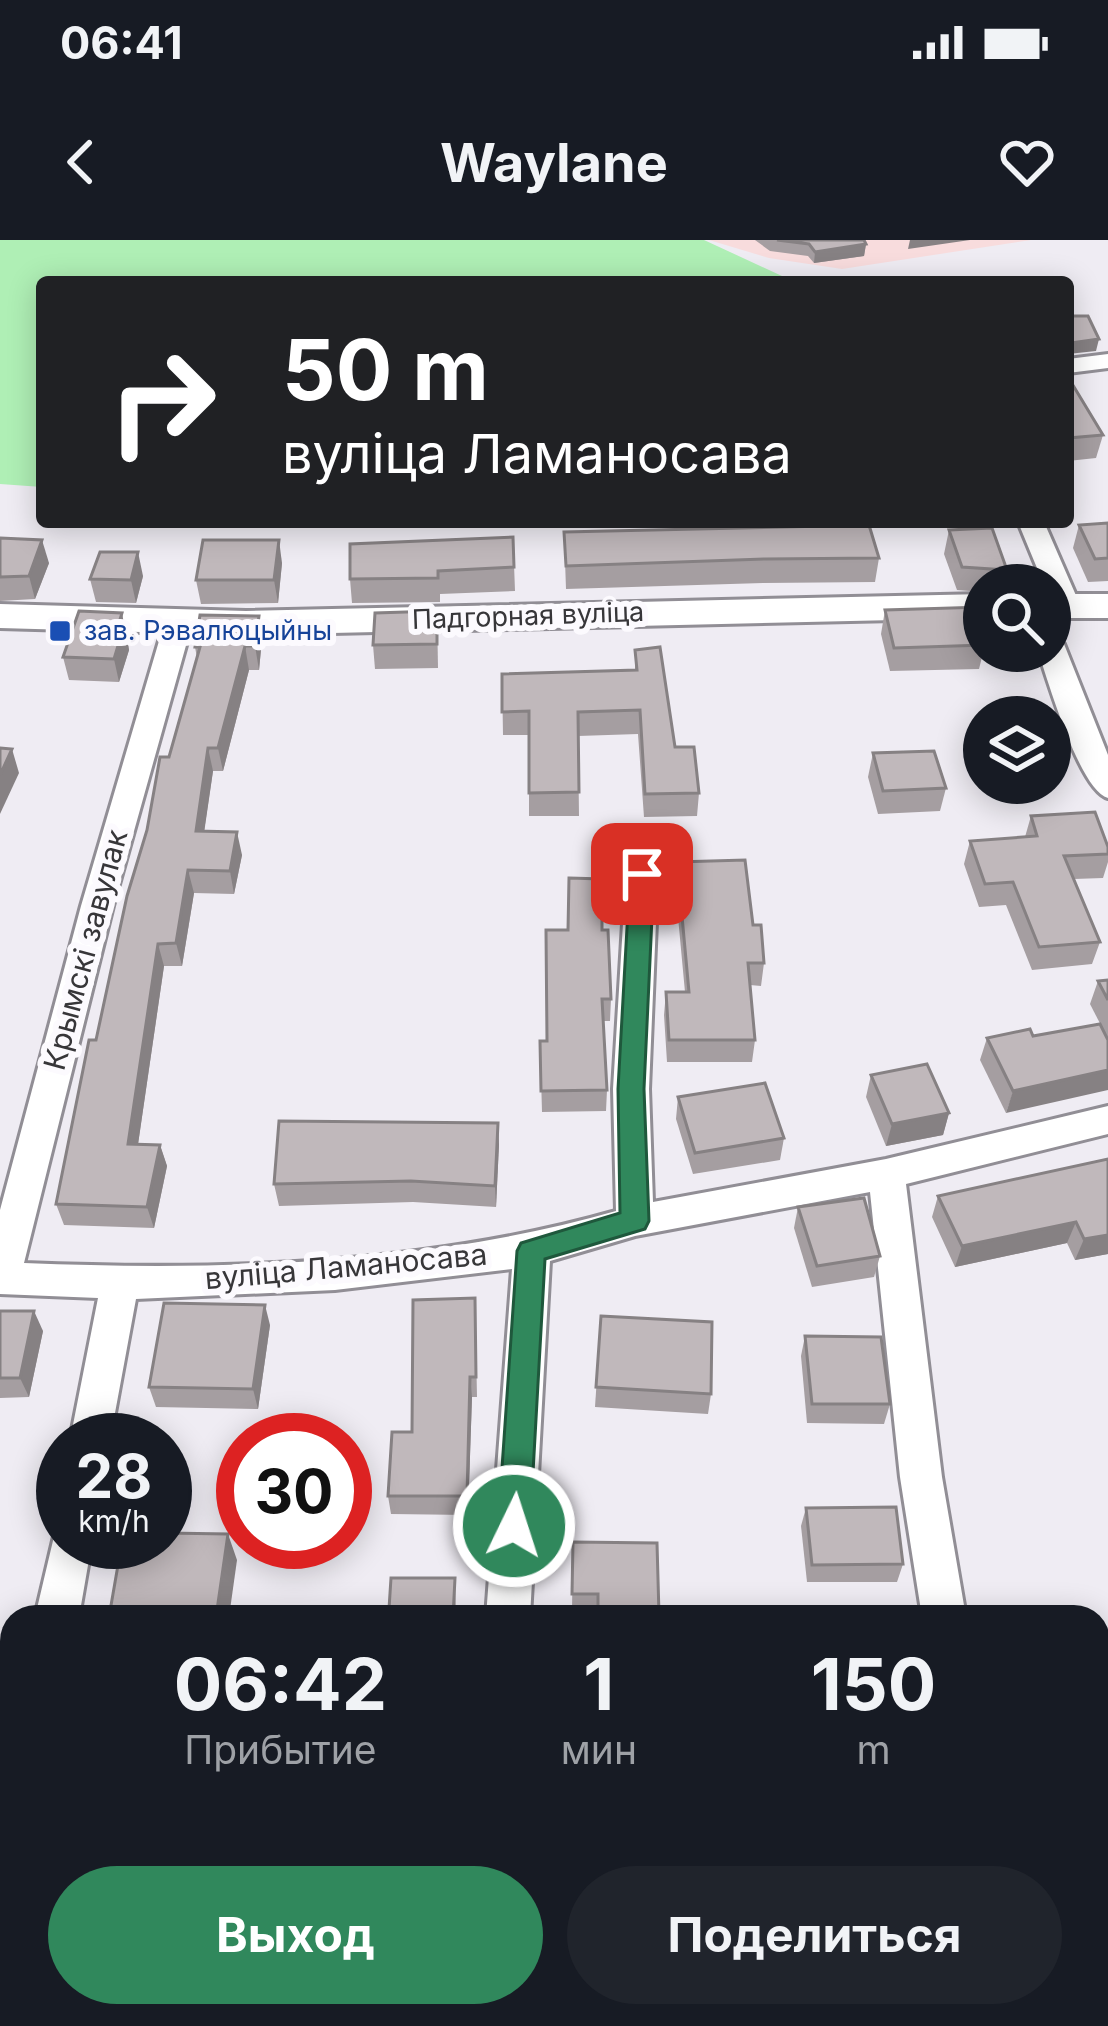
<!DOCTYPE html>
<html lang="ru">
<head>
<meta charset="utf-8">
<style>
	:root { --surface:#171b24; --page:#20242c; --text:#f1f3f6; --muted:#9ea1a6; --accent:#30885c }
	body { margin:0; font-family:Inter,sans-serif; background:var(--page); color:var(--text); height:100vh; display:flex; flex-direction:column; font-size:45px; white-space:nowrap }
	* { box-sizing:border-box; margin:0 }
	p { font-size:39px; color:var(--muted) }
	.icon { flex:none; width:66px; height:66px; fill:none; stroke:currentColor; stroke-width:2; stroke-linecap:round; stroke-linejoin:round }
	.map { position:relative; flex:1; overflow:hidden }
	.side { position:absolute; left:0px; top:1365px; width:1110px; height:423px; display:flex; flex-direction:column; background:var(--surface); border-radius:36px 36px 0 0; box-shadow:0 6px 30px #0003 }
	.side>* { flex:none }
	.hud { position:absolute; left:36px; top:36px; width:1038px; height:252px; border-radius:12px; box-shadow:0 6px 30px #0003; background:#202124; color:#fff; overflow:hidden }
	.buttons { position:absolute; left:963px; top:324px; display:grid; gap:24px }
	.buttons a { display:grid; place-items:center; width:108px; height:108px; border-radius:50%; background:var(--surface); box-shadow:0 6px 30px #0003; font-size:60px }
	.speed { position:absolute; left:36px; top:1173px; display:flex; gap:24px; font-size:60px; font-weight:700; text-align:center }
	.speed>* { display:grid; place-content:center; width:156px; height:156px; border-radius:50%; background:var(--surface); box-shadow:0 6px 30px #0003; line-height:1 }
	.speed small { font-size:30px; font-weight:400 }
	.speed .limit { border:18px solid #d22; background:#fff; color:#111 }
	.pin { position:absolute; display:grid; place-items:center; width:102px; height:102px; color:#fff; margin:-51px; border-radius:24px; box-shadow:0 6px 18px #0006 }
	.me { position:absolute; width:132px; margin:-66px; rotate:4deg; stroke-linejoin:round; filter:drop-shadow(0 0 9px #0008) }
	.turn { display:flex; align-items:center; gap:42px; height:252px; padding:0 48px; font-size:54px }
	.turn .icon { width:156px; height:156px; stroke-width:2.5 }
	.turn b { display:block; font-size:84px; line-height:102px }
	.eta { display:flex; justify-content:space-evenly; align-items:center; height:204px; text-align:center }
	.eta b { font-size:72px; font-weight:700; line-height:84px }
	.action { display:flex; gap:24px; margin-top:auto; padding:24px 48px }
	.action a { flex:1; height:138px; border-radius:72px; background:var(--accent); color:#fff; font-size:48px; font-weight:700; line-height:138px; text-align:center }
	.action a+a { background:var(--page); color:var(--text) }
	.status { display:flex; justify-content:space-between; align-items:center; height:84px; padding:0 60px; background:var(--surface); direction:ltr }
	.status svg { height:33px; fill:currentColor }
	header { display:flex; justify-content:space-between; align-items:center; height:156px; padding:0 48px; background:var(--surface); font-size:54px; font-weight:700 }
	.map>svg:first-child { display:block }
	.industrial { fill:#f8dcdd }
	.green { fill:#afefb5 }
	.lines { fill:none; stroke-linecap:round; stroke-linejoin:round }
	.minor-casing { stroke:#918e95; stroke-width:6 }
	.tertiary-casing { stroke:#918e95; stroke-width:6 }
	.minor { fill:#fff; fill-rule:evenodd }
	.tertiary { fill:#fff; fill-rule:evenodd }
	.wall { fill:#a59ea1 }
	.shaded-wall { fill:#868183 }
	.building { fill:#c0b8bb; stroke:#868183; stroke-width:3 }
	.route { fill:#30885c; stroke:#1f583c; stroke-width:3 }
	.transit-dot { fill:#1a4fb4; stroke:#fcfafe; stroke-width:4.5 }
	.labels { text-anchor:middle; stroke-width:12; stroke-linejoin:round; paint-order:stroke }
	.far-street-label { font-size:27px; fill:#373639; stroke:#fcfafe }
	.far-transit-label { font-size:27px; fill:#164399; stroke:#fcfafe; text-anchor:start }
	.street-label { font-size:30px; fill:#373639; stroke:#fcfafe }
</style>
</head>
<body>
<div class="status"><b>06:41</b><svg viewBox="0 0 49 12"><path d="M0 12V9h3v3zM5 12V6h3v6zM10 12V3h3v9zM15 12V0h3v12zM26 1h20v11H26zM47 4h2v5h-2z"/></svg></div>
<header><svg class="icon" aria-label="back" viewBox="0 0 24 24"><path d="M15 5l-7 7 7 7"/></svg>Waylane<svg class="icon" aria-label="heart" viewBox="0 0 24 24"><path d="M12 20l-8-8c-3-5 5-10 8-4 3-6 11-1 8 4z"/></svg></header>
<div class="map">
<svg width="1108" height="1786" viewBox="0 0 1108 1786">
	<rect width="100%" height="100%" fill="#efecf3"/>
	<path class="industrial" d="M709,0H1031L842,29L769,18Z"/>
	<path class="green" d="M0,0H704L795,42H42V247L0,244Z"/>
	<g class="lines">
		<g class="minor-casing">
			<g id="minor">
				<path d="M1108,114V128L1068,133V119Z"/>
				<path d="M1018,282H1044L1081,367L1077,373L1067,376L1053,367L1050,345H1044Z"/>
				<path d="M178,375L192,384L113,666L24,1023C220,1031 427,1025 616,971L613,849L626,634L631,626H653L658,634L649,849L653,962L886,919L1108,866V894L906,944L942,1237L966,1377H922L900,1237L870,952L635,996L550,1021L530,1377H486L512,1029L335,1050L136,1059L110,1200H70L98,1058L0,1054V970L81,666L164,384Z"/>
				<path d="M1050,395L1064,404L1108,515V558C1080,551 1048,441 1038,411H1050Z"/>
				<path d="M63,1285V1302H92L79,1377H35L56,1288Z"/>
				<path d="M12,1590V1697L0,1702V1595Z"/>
				<path d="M458,1776H508L507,1786H457Z"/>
				<path d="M985,1776H1035L1037,1786H987Z"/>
			</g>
		</g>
		<g class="tertiary-casing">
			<g id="tertiary">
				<path d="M984,354V378L246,395L0,388V364L246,371Z"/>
				<rect x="1050" y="354" width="58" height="24"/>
			</g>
		</g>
		<use href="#minor" class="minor"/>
		<use href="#tertiary" class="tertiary"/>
	</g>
	<g class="wall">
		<path d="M755,0H864L866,4L864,16L814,23L808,16L770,11Z"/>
		<path d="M1068,137L1103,195L1096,218L1068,221Z"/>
		<path d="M1108,283V341L1088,342L1073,308L1079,285Z"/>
		<path d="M949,290L1007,330L1004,345H984V352L957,350L944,314Z"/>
		<path d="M564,292L879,318L875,342L763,343L566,349Z"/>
		<path d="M513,297L515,351L440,354V362L352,363L350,339Z"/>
		<path d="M0,298L49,323L35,359L0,361Z"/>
		<path d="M282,323L278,363L201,364L196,340Z"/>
		<path d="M143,336L136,363L96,362L90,339Z"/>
		<path d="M984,367V409L979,429L890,431L881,394L885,370Z"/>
		<path d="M437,371L438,428L375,429L373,405Z"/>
		<path d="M259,376L262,399L259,430H249L223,531H213L204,591L242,615L234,654L194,653L182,726H164L138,904L160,905L167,926L154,988L64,985L56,964L169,517L197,418L195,407Z"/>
		<path d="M127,396L129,410L119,442L69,440L63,417Z"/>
		<path d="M635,410L675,507L699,553L697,576L644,577L638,494L578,496L579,576H529V495H503L502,434L635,430Z"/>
		<path d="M873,513L946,548L940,571L878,574L868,537Z"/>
		<path d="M1031,576L1108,607V622L1103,638L1074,639L1100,702L1092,724L1032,730L1006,665L979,667L964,624L970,601L1025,597Z"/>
		<path d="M677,622L753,685L764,723L761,746L750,745L755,800L752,822H667L664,775L666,752H685L675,645Z"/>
		<path d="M602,690L611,759L610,781H603L607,850L606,871L542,872L540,801H547Z"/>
		<path d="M1108,740V799L1090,764L1098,741Z"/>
		<path d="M1033,796L1006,873L980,820L987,798Z"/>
		<path d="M871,835L949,873L943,895L886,906L866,857Z"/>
		<path d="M678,857L784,898L780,920L693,934L676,879Z"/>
		<path d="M499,904L496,967L413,962L279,966L274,944Z"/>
		<path d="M1108,919V1014L1075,1020L1067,1003L955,1027L932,977L938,956Z"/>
		<path d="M798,967L880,1016L874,1037L812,1047L794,988Z"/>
		<path d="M475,1058L477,1157H472L468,1275L391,1274L388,1256L412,1192Z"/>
		<path d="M0,1071L43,1091L29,1157L0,1158Z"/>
		<path d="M601,1076L711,1154L708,1174L595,1167Z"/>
		<path d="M270,1085L258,1169L156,1167L149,1147Z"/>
		<path d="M805,1096L890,1164L884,1184L807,1183L801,1116Z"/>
		<path d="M806,1268L903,1324L897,1342H807L801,1286Z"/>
		<path d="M573,1302L657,1303L659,1377H597V1371H572Z"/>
		<path d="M455,1338L456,1377H391L389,1369Z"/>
	</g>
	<g class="shaded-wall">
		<path d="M910,0H970L908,9Z"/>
		<path d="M866,4L864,16L814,23L815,12Z"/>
		<path d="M1099,99L1096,111L1068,114L1070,103Z"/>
		<path d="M42,300L49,323L35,359L29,336Z"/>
		<path d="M279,300L282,323L278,363L274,340Z"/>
		<path d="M138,312L143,336L136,363L131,340Z"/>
		<path d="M122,373L129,410L119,442L114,419Z"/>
		<path d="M259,376L262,399L259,430L255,406Z"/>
		<path d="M245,406L249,430L223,531L218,508Z"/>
		<path d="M208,508L213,531L201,614L196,591Z"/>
		<path d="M12,509L19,533L0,574V535Z"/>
		<path d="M237,592L242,615L234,654L230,631Z"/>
		<path d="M188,630L194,653L182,726L176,703Z"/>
		<path d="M158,704L164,726L135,925L128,904Z"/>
		<path d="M1108,830V850L1006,873L1013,851Z"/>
		<path d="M949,873L943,895L886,906L892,884Z"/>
		<path d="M498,883L499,904L496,967L495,946Z"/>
		<path d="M160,905L167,926L154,988L147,967Z"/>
		<path d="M1076,982L1067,1003L955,1027L962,1006Z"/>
		<path d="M1108,995V1014L1075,1020L1084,999Z"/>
		<path d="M265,1065L270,1085L258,1169L253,1149Z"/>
		<path d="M34,1071L43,1091L29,1157L20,1138Z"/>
		<path d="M470,1137L472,1157L468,1275L467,1256Z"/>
		<path d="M228,1294L237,1320L229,1377H216Z"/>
	</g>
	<g class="building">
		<path d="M777,0H864L866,4L815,12L809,4Z"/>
		<path d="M1068,76H1088L1099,99L1070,103L1068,108Z"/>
		<path d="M1068,137L1103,195L1068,198Z"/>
		<path d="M1108,283V318L1095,319L1079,285Z"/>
		<path d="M869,285L879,318L765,319L566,326L564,292Z"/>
		<path d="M992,288L1007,330L962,327L949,290Z"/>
		<path d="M513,297L514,327L438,331V338L350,339V304Z"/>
		<path d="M0,298L42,300L29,336L0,337Z"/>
		<path d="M203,300H279L274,340H196Z"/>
		<path d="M100,312H138L131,340L90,339Z"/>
		<path d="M984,367V405L894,408L885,370Z"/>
		<path d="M79,371L122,373L118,386H124L114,419L63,417Z"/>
		<path d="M437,371V404L373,405L375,373Z"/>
		<path d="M200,375L259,376L255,406H245L218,508H208L196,591L237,592L230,631L188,630L176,703L158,704L128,904L160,905L147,967L56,964L89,800H96L127,656L147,590L160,517H169L200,407H195Z"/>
		<path d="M660,407L675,507H694L699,553L645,554L640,470L578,472L579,552L529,553V471L502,472V434L637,430L635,410Z"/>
		<path d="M0,508L12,509L0,535Z"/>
		<path d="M934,511L946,548L883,551L873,513Z"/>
		<path d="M1095,572L1108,607V614L1064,616L1100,702L1039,707L1013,642L985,644L970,601L1037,596L1031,576Z"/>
		<path d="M745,620L753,685H761L764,723H748L755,800H669L666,752H689L677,622Z"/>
		<path d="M569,638L602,639V690H608L611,759H602L607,850L541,851L540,801H547L546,690H568Z"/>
		<path d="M1108,740V760L1098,741Z"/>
		<path d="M1100,784L1108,800V830L1013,851L987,798L1030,789L1033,796Z"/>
		<path d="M927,824L949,873L892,884L871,835Z"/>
		<path d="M765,843L784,898L695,913L678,857Z"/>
		<path d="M279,881L498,883L495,946L411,941L274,944Z"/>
		<path d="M1108,919V995L1084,999L1076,982L962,1006L938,956Z"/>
		<path d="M864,958L880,1016L817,1026L798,967Z"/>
		<path d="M475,1058L476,1137H470L467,1256H388L392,1192H412L413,1060Z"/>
		<path d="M164,1063L265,1065L253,1149L149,1147Z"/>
		<path d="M0,1071H34L20,1138H0Z"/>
		<path d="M601,1076L712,1082L711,1154L596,1147Z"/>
		<path d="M805,1096L881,1097L890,1164H812Z"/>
		<path d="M896,1267L903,1324L812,1325L806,1268Z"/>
		<path d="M165,1293L228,1294L216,1377H109L122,1302H165Z"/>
		<path d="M573,1302L657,1303L659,1375H598V1354H572Z"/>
		<path d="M391,1338H455L453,1377H409V1369H389Z"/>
		<path d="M345,1776H446L445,1786H344Z"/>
		<path d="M582,1776H645L644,1786L581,1785Z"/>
	</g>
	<path class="route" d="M642,626L654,634L644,849L649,981L645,989L545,1019L530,1286L525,1296L514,1300L503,1296L498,1286L517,1011L521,1003L620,973L618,849L630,634Z"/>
	<rect class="transit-dot" x="48" y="379" width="24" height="24" rx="6"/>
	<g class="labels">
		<g class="far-street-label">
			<text transform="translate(528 376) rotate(-2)" y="9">Падгорная вуліца</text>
		</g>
		<g class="far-transit-label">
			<text x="84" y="400">зав. Рэвалюцыйны</text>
		</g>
		<g class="street-label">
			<text transform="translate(86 710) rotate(-75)" y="10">Крымскі завулак</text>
			<text transform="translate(346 1027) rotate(-5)" y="10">вуліца Ламаносава</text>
		</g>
	</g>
</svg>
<div class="buttons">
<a><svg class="icon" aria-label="search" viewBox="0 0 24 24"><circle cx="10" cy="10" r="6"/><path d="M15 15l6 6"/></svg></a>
<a><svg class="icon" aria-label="layers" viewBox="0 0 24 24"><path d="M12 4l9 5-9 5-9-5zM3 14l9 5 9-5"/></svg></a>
</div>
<div class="speed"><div>28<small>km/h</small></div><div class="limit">30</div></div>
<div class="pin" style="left:642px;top:634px;background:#d93025"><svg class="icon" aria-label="arrive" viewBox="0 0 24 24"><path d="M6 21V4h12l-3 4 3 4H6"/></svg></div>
<svg class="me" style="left:514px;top:1286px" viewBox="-20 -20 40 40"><circle r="17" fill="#30885c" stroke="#fff" stroke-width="3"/><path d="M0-11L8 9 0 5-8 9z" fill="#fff"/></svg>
<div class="hud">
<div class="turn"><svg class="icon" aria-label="right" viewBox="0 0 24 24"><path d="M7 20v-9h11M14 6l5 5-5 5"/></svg><div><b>50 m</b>вуліца Ламаносава</div></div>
</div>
<section class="side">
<div class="eta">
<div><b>06:42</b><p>Прибытие</p></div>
<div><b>1</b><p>мин</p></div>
<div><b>150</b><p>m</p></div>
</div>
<div class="action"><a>Выход</a><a>Поделиться</a></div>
</section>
</div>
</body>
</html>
